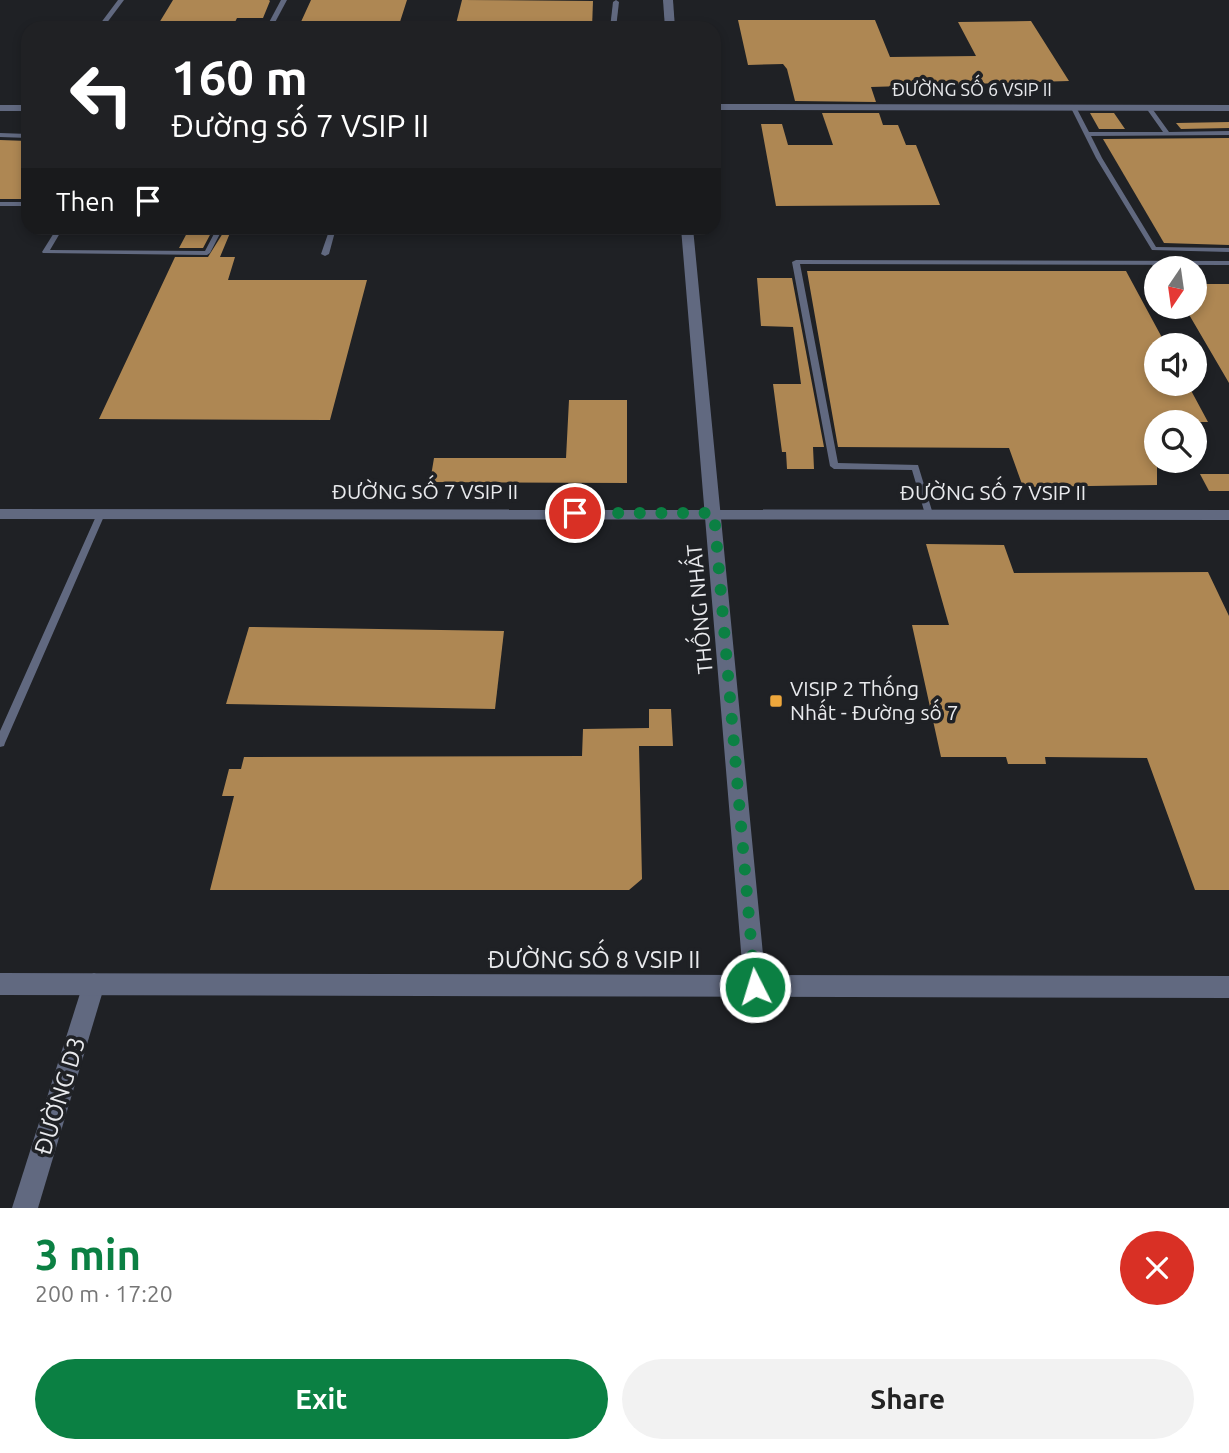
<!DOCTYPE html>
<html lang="en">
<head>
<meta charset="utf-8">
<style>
	:root { --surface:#fff; --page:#f2f2f2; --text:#222; --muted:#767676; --accent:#0b8043 }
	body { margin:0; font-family:Ubuntu,sans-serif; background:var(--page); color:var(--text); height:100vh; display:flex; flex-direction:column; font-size:26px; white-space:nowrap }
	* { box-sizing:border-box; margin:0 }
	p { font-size:23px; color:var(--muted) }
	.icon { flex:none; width:38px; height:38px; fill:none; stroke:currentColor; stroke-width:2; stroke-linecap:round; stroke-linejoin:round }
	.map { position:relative; height:1208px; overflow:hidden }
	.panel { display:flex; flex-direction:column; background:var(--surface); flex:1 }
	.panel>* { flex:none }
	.hud { position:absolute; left:21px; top:21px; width:700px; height:214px; border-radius:21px; box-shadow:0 4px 10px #0003; background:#202124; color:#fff; overflow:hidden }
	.needle { width:46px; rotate:193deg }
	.buttons { position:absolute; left:1144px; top:256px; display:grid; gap:14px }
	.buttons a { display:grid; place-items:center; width:63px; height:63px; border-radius:50%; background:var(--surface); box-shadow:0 4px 10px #0003; font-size:35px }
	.pin { position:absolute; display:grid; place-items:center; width:60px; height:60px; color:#fff; margin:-30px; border:4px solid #fff; border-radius:50%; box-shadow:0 2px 7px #0007 }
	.me { position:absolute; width:77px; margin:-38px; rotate:355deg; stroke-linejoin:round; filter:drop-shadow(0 0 5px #0008) }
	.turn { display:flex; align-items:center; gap:24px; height:147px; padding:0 35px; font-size:32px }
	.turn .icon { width:91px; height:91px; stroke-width:2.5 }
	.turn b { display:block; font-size:49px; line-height:60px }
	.then { display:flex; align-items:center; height:66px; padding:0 35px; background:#0003; gap:14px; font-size:26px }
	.round { display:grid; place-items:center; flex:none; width:74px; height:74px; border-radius:37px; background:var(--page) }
	.head { display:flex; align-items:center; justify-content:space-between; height:119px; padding:0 35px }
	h1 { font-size:42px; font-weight:700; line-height:52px; color:var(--accent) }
	.action { display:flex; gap:14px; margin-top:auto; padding:14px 35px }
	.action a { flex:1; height:80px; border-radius:42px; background:var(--accent); color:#fff; font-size:28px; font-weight:700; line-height:80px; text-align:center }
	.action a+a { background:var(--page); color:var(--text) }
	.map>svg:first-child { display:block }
	.building { fill:#ae8753 }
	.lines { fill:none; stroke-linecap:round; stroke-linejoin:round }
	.service { fill:#616980; fill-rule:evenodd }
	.minor { fill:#616980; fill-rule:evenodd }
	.tertiary { fill:#616980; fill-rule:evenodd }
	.route { stroke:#0b8043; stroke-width:12; stroke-dasharray:0 21.6 }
	.poi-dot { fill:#eea73c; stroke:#1f2125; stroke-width:2.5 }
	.labels { text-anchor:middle; stroke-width:7; stroke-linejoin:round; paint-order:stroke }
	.far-street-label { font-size:18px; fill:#e9eaed; stroke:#1f2125 }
	.street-label { font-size:21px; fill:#e9eaed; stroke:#1f2125 }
	.poi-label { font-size:21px; fill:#e9eaed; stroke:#1f2125; text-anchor:start }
	.near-street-label { font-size:24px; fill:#e9eaed; stroke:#1f2125 }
</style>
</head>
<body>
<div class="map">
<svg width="1229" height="1208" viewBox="0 0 1229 1208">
	<rect width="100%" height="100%" fill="#1f2125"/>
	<g class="building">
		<path d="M173,0H269L270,1L263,18H237L232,28H156Z"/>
		<path d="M311,0H407L398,28H321L323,24H300Z"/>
		<path d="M462,0L593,1L592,28H455Z"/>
		<path d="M738,20H875L890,57L976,56L958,22L1031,21L1069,81L871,87L876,102L795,101L787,69L783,64L748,65Z"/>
		<path d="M822,113H879L883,125H898L906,145H916L940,205L776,206L761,124H782L788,145H833Z"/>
		<path d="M1090,113H1114L1125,129H1099Z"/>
		<path d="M1229,122V128L1181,129L1176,123Z"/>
		<path d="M1229,138V245L1164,243L1103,139Z"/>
		<path d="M0,140L28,141V190L21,199H0Z"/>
		<path d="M187,233H211L203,248H179Z"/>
		<path d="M223,233H230L220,257H235L228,280H367L330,420L99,419L175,257H208Z"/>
		<path d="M807,271H1126L1166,345H1157V383H1187L1208,422H1157V485L1023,487L1009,448L838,447Z"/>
		<path d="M757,278H792L824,447H813L814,469H787L786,452H782L773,384H801L793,327L761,326Z"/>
		<path d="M1195,284H1229V383L1184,306H1195Z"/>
		<path d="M569,400H627V483L430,482L434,458H566Z"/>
		<path d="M1200,474H1229V491H1209Z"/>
		<path d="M926,544L1004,545L1014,573L1208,572L1229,616V890H1195L1147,758L1045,757L1046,764H1008L1006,757H941L912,625H949Z"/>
		<path d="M249,627L504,631L495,709L226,704Z"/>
		<path d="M649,709H671L673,746H639L642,879L629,890H210L234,796H222L229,769H241L244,757L582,756L583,729L649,728Z"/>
	</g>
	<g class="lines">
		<g class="service">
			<path d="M118,0H124L103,28H97Z"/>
			<path d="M281,0H287L272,28H266Z"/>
			<path d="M616,0L619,2L616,28H610L613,2Z"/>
			<path d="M1149,106L1151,107L1169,132L1229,131V135L1091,136L1102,158L1156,247L1229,248V252L1152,250L1096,158L1071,108L1076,107L1089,132H1163L1146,108Z"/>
			<path d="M0,133L28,134V138L0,137Z"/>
			<rect x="0" y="202" width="28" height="4"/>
			<path d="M57,228H63L50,250L205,251L217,228H223L210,253L207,255L43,253L42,252Z"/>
			<path d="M330,228H336L329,254L325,256L321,254Z"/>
			<path d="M796,260L1229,261V265L800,264L838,463L918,465L933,514L929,517L925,514L912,470L834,469L830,466L792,262Z"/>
			<path d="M101,511L105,514L5,743L4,746L0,747V731L97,514Z"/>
		</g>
		<g class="minor">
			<path d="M714,104L1229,105V111L714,110Z"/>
			<rect x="0" y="105" width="28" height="6"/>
			<path d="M0,509L1229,510V520L0,519Z"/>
			<path d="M94,973L102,977L105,984L38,1208H12L83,984L86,977Z"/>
		</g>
		<g class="tertiary">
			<path d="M663,0H673L675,28H665Z"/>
			<path d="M681,228H693L765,975L1229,976V998L0,995V973L743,975Z"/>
		</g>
	</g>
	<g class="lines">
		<path class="route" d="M575,513H714L755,987"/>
	</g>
	<rect class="poi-dot" x="769" y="694" width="14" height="14" rx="3.5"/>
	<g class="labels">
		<g class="far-street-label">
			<text x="972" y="96">ĐƯỜNG SỐ 6 VSIP II</text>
		</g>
		<g class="street-label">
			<text x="425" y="499">ĐƯỜNG SỐ 7 VSIP II</text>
			<text x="993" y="500">ĐƯỜNG SỐ 7 VSIP II</text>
			<text transform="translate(700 609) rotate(-95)" y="7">THỐNG NHẤT</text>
		</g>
		<g class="poi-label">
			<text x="790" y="696">VISIP 2 Thống<tspan x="790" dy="24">Nhất - Đường số 7</tspan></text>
		</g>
		<g class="near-street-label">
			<text x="594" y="968">ĐƯỜNG SỐ 8 VSIP II</text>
			<text transform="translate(60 1096) rotate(-73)" y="8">ĐƯỜNG D3</text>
		</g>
	</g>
</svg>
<div class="buttons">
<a><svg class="needle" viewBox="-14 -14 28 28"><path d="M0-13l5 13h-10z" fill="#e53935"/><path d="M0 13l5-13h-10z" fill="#767676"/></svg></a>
<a><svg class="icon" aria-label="sound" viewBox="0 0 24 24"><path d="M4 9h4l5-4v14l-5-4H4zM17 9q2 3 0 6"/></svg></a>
<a><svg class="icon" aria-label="search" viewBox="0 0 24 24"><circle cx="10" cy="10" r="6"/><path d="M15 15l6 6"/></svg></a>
</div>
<div class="pin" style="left:575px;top:513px;background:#d93025"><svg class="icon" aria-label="arrive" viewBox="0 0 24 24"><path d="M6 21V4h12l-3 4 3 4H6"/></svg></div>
<svg class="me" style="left:755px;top:987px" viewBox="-20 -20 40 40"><circle r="17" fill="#0b8043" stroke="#fff" stroke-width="3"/><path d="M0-11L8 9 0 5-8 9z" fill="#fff"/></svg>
<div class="hud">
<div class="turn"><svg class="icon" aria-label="left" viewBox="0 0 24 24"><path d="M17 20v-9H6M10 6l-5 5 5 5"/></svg><div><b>160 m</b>Đường số 7 VSIP II</div></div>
<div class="then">Then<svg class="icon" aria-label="arrive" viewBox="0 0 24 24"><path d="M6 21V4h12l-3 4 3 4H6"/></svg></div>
</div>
</div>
<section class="panel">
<div class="head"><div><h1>3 min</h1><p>200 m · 17:20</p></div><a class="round" style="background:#d93025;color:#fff"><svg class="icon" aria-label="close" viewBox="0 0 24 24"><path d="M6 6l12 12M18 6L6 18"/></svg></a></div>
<div class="action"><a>Exit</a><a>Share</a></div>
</section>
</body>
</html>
